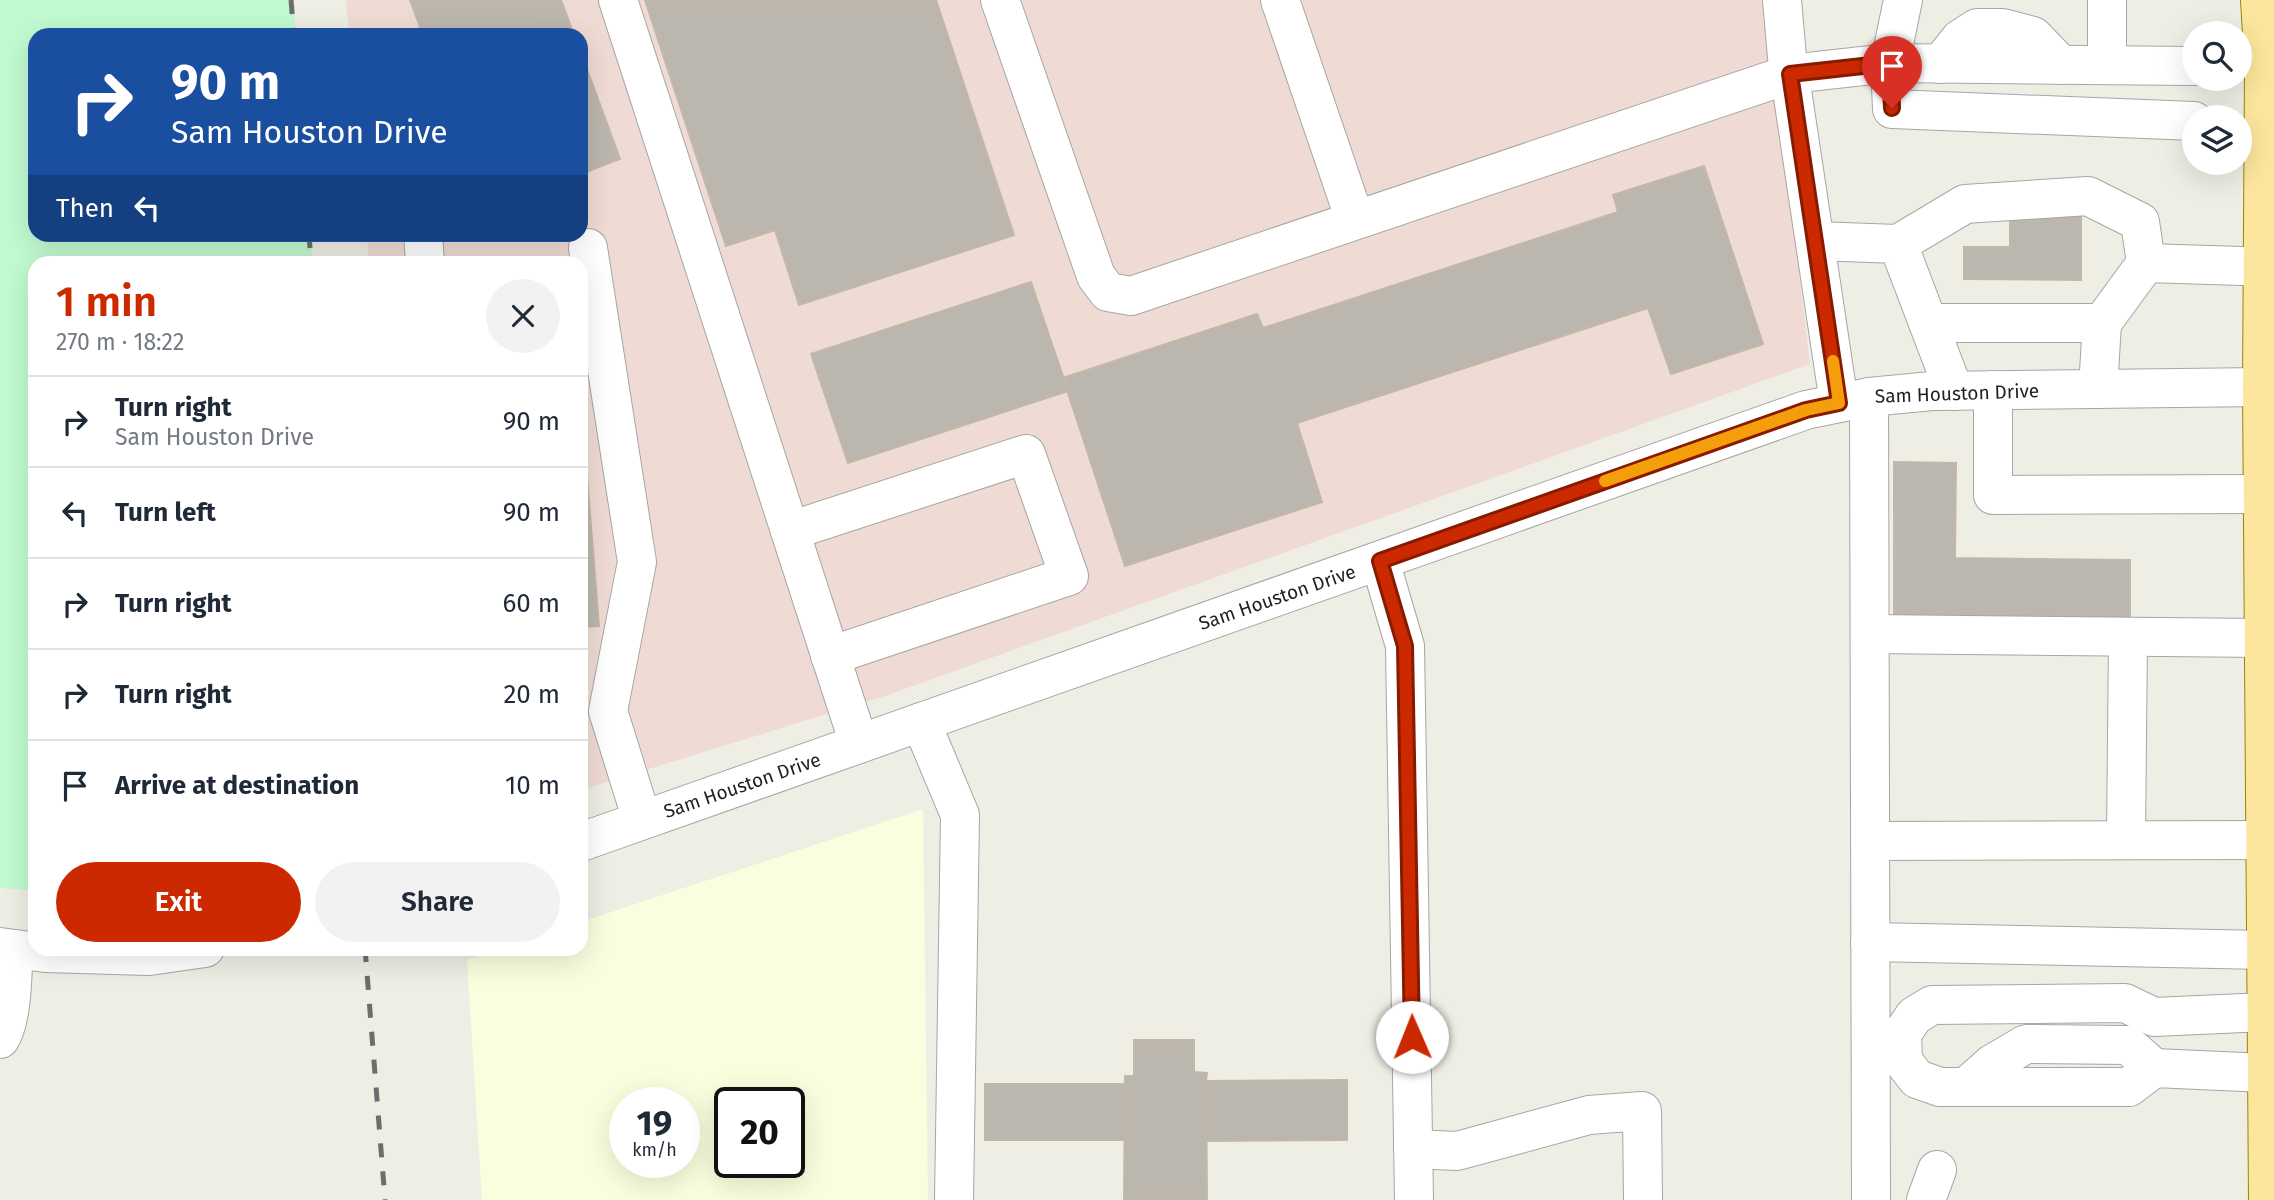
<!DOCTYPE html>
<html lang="en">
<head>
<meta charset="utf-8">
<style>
	:root { --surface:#fff; --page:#f2f2f3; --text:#1f2937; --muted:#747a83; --line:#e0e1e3; --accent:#cd2900 }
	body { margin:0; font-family:"Fira Sans",sans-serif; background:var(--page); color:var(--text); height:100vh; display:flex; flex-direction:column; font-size:26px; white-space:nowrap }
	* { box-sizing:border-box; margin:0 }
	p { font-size:23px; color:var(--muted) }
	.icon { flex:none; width:38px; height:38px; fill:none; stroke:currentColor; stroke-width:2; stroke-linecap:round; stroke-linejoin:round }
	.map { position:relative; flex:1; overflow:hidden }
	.sheet { position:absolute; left:28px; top:256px; width:560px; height:700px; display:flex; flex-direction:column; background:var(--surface); border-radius:21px; box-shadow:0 7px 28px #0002 }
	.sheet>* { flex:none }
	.top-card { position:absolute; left:28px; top:28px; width:560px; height:214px; border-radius:21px; box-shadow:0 7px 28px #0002; background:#1a4fa0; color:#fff; overflow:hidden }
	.controls { position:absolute; left:2182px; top:21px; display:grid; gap:14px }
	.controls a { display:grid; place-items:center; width:70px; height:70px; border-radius:50%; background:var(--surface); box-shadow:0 7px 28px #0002; font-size:35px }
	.speed { position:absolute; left:609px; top:1087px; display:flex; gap:14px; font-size:35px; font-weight:700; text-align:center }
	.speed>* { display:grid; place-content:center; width:91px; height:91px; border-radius:50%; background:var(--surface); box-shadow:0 7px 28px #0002; line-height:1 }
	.speed small { font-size:18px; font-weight:400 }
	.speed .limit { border:4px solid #111; border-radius:10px; background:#fff; color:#111 }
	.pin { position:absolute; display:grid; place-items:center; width:60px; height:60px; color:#fff; margin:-72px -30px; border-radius:50% 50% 50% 0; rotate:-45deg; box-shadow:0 0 7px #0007 }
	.pin .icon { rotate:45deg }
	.me { position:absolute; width:77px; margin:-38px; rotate:359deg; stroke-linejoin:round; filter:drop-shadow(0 0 5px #0008) }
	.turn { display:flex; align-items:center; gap:24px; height:147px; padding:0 28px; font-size:32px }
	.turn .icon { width:91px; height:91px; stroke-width:2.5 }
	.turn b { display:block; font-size:49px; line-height:60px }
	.then { display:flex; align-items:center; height:66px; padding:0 28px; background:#0003; gap:14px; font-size:26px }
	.round { display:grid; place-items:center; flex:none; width:74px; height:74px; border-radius:37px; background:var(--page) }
	.headline { display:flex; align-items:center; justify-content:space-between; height:119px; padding:0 28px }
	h1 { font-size:42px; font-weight:600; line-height:52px; color:var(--accent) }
	.cta { display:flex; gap:14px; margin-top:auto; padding:14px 28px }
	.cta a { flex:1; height:80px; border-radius:42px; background:var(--accent); color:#fff; font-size:28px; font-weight:600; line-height:80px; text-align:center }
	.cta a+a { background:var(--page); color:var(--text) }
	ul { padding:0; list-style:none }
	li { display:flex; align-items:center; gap:21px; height:91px; padding:0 28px; border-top:2px solid var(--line) }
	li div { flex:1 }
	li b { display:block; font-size:26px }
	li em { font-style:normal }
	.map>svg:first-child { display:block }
	.commercial { fill:#f0dbd4 }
	.education { fill:#f8ffde; fill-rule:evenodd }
	.park { fill:#c1fad1 }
	.building { fill:#bcb7ae; stroke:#c1b8a7; stroke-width:2 }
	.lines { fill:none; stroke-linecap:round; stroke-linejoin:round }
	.minor-casing { stroke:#a6a6a6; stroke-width:40 }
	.major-casing { stroke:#998500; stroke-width:40 }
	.minor { stroke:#fff; stroke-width:38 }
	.major { stroke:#fce69d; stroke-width:38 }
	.rail { stroke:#6d6d6d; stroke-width:5; stroke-dasharray:14 14; stroke-linecap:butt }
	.route-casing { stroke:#851b00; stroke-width:18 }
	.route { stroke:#cd2900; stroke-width:12 }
	.slow { stroke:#f59e0b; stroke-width:12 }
	.labels { text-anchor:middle; stroke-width:6; stroke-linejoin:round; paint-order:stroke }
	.street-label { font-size:19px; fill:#1f1f1f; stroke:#fff }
</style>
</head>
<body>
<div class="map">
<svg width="2274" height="1200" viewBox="0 0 2274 1200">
	<rect width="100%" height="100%" fill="#efeee5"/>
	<path class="commercial" d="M346,0H1767L1810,364L885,696L581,790V262H369L367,235L581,234V35H349Z"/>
	<path class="education" d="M923,809L928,1200H482L467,960L500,949L581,948V922ZM625,1102H684V1162H625ZM730,1102H789V1162H730Z"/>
	<path class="park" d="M0,0H293L296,35H35V234L311,235L313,262H35V891L0,888Z"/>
	<g class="building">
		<path d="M410,0H561L574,35H423Z"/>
		<path d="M645,0H936L1014,235L799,305L775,230L726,246Z"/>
		<path d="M581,53L620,159L581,174Z"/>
		<path d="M1704,166L1763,344L1671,374L1648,308L1297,423L1322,502L1125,566L1063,378L1257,314L1263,328L1618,212L1613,195Z"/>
		<path d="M2010,211H2081V280L1964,279V247H2010Z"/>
		<path d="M1031,282L1068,391L848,463L811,354Z"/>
		<path d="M581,403L599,626L581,627Z"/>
		<path d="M1894,462L1956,463L1955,558L2130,560V618L1894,615Z"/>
		<path d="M1134,1040H1194V1072L1207,1073L1206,1081L1207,1200H1124L1125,1076H1134Z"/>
		<path d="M1347,1080V1140L1206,1141V1081Z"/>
		<rect x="985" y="1084" width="140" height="56"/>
	</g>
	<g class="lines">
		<g class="minor-casing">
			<g id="minor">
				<path d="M618,0L859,744"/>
				<path d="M1000,0L1096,276L1108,292L1131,296L1790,74L1890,63L2194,66"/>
				<path d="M1280,0L1355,220"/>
				<path d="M1782,0L1787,57L1839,403"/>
				<path d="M1903,0L1890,63L1892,109L2194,121"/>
				<path d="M2107,0V65"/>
				<path d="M1940,64L1960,39L1977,28H2003L2033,36L2061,65"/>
				<path d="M423,234L425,262"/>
				<path d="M1815,241L1898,244L1954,391"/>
				<path d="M1898,244L1965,204L2088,196L2140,222L2146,263L2102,323H1928"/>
				<path d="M588,248L637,562L608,711L642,820"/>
				<path d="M2146,263L2274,267"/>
				<path d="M2098,389L2102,323"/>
				<path d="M1993,390V495L2263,494"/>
				<path d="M1869,397L1871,1200"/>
				<path d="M790,531L1026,454L1069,576L830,656"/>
				<path d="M1380,561L1405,646L1414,1200"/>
				<path d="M1870,634L2264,638"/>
				<path d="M921,722L960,815L954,1200"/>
				<path d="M2126,840L2128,637"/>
				<path d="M1870,841L2265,840"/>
				<path d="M581,842L1806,410L1869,397L1932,391L2262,387L2274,384"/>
				<path d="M1870,942L2265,950"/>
				<path d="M0,947L45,953L149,956L205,948"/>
				<path d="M2266,1012L2154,1017L2125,1003L1932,1005L1914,1016L1902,1034L1903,1061L1917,1079L1940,1087H2129L2154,1068L2266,1073"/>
				<path d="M0,1039C13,1019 12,974 14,949"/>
				<path d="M1966,1087L1992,1064L2026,1044L2128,1045L2154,1068"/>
				<path d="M1413,1149L1457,1151L1589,1115L1642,1111L1643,1200"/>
				<path d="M1926,1200L1937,1170"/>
			</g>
		</g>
		<g class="major-casing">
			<path id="major" d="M2260,0L2264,67L2262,387L2268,1200"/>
		</g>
		<use href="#minor" class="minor"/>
		<use href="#major" class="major"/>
		<g class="rail">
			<path d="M291,0L294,35"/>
			<path d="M309,234L311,262"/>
			<path d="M365,948L385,1200"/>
		</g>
	</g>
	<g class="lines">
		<g class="route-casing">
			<path id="route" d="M1412,1037L1405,646L1380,561L1806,410L1839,403L1790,74L1890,63L1892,108"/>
		</g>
		<use href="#route" class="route"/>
		<path class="slow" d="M1605,481L1806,410L1839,403L1833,361"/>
	</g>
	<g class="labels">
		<g class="street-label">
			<text transform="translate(1957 393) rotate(-2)" y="7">Sam Houston Drive</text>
			<text transform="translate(1277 597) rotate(-19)" y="7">Sam Houston Drive</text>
			<text transform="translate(742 785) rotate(-19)" y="7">Sam Houston Drive</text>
		</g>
	</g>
</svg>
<div class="controls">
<a><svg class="icon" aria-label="search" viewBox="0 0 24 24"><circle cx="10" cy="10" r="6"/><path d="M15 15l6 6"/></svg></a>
<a><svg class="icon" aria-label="layers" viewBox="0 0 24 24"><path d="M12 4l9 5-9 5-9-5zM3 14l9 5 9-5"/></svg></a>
</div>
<div class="speed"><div>19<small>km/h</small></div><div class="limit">20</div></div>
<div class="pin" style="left:1892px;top:108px;background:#d93025"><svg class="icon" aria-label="arrive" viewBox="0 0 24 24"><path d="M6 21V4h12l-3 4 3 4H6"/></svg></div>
<svg class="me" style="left:1412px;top:1037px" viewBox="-20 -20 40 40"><circle r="19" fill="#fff"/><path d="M0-13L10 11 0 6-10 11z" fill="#cd2900"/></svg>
<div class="top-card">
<div class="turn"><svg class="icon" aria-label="right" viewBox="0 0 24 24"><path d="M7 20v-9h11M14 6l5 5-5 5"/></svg><div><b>90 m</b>Sam Houston Drive</div></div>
<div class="then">Then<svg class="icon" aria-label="left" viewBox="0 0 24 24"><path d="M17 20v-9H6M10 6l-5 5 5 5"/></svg></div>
</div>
<section class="sheet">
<div class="headline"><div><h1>1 min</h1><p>270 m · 18:22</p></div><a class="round"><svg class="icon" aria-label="close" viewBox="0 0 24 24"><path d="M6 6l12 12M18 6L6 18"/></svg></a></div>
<ul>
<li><svg class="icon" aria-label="right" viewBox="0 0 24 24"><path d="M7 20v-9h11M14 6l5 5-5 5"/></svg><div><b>Turn right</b><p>Sam Houston Drive</p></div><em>90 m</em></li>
<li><svg class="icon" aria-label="left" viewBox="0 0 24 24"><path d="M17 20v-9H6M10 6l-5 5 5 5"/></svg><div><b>Turn left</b></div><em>90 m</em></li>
<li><svg class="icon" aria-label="right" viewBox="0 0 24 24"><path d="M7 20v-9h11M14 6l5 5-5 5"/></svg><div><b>Turn right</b></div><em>60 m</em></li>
<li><svg class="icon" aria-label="right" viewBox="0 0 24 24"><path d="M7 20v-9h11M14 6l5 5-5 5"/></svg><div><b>Turn right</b></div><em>20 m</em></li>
<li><svg class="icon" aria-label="arrive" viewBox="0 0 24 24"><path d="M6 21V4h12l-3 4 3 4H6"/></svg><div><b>Arrive at destination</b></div><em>10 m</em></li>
</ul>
<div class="cta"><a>Exit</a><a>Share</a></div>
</section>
</div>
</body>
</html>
